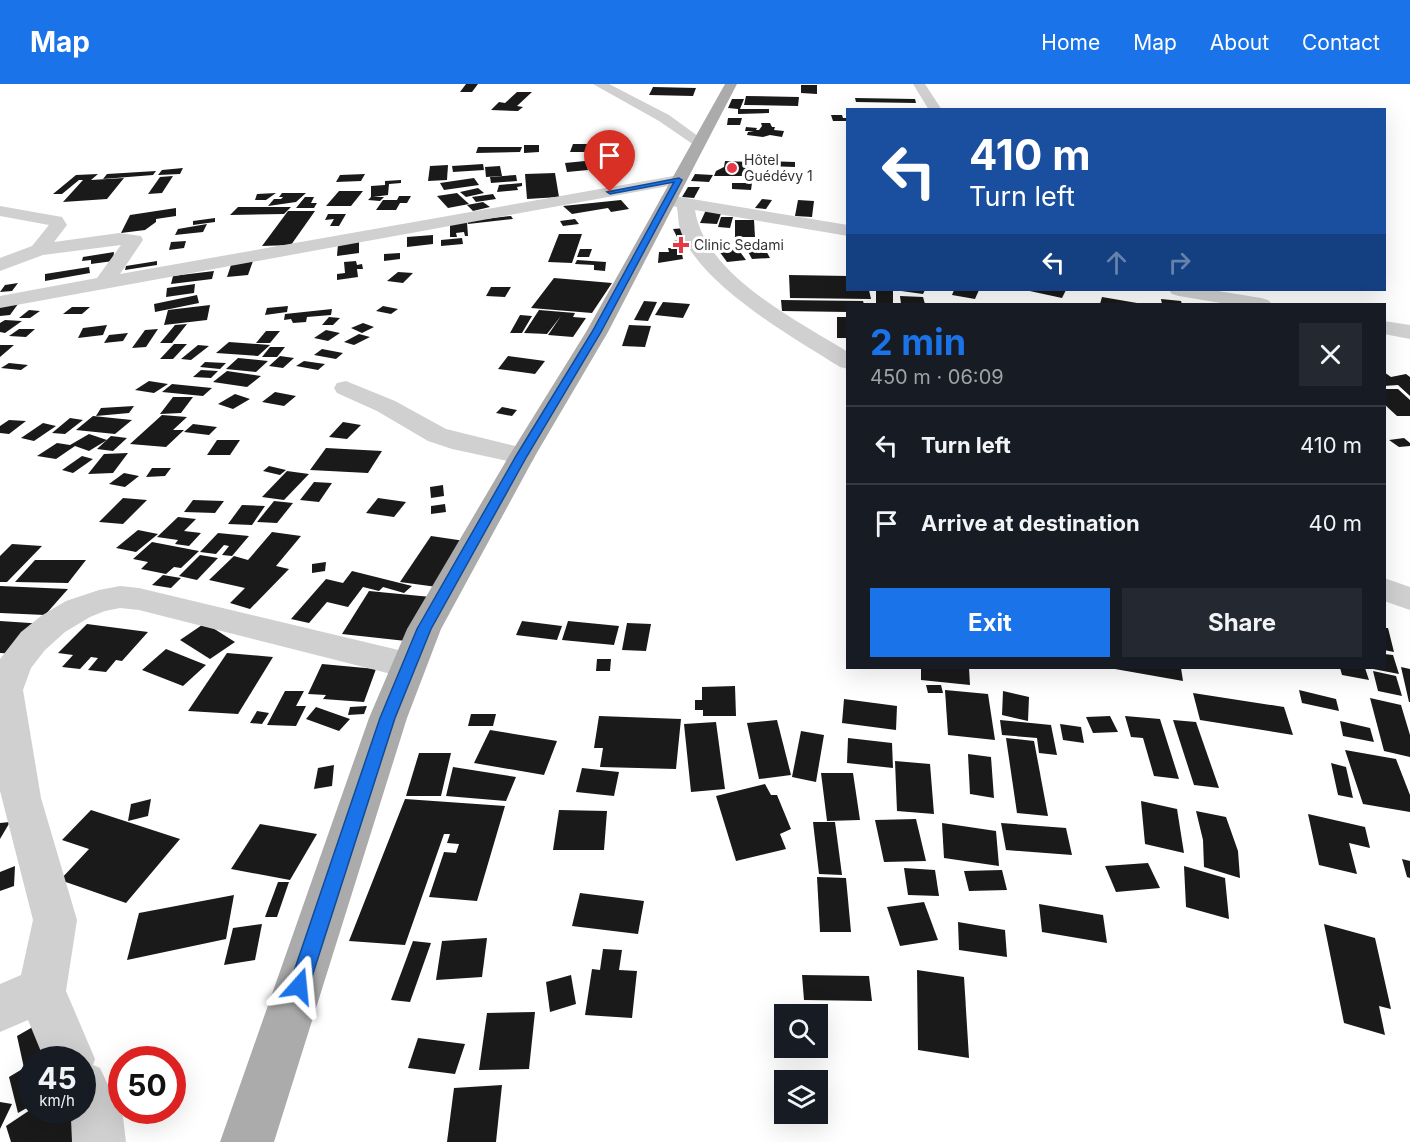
<!DOCTYPE html>
<html lang="en">
<head>
<meta charset="utf-8">
<style>
	:root { --surface:#171b24; --page:#242831; --text:#f1f3f6; --muted:#9ea1a6; --line:#363941; --accent:#1a73e8 }
	body { margin:0; font-family:Inter,sans-serif; background:var(--page); color:var(--text); height:100vh; display:flex; flex-direction:column; font-size:22px; white-space:nowrap }
	* { box-sizing:border-box; margin:0 }
	p { font-size:20px; color:var(--muted) }
	.icon { flex:none; width:33px; height:33px; fill:none; stroke:currentColor; stroke-width:2; stroke-linecap:round; stroke-linejoin:round }
	.map { position:relative; flex:1; overflow:hidden }
	.drawer { position:absolute; left:846px; top:219px; width:540px; height:366px; display:flex; flex-direction:column; background:var(--surface); border-radius:0px; box-shadow:0 6px 24px #0002 }
	.drawer>* { flex:none }
	.banner { position:absolute; left:846px; top:24px; width:540px; height:183px; border-radius:0px; box-shadow:0 6px 24px #0002; background:#1a4fa0; color:#fff; overflow:hidden }
	.controls { position:absolute; left:774px; top:920px; display:grid; gap:12px }
	.controls a { display:grid; place-items:center; width:54px; height:54px; border-radius:0px; background:var(--surface); box-shadow:0 6px 24px #0002; font-size:30px }
	.speed { position:absolute; left:18px; top:962px; display:flex; gap:12px; font-size:30px; font-weight:700; text-align:center }
	.speed>* { display:grid; place-content:center; width:78px; height:78px; border-radius:50%; background:var(--surface); box-shadow:0 6px 24px #0002; line-height:1 }
	.speed small { font-size:15px; font-weight:400 }
	.speed .limit { border:9px solid #d22; background:#fff; color:#111 }
	.pin { position:absolute; display:grid; place-items:center; width:51px; height:51px; color:#fff; margin:-62px -26px; border-radius:50% 50% 50% 0; rotate:-45deg; box-shadow:0 0 6px #0007 }
	.pin .icon { rotate:45deg }
	.me { position:absolute; width:66px; margin:-33px; rotate:18deg; stroke-linejoin:round; filter:drop-shadow(0 0 4px #0008) }
	.turn { display:flex; align-items:center; gap:21px; height:126px; padding:0 24px; font-size:27px }
	.turn .icon { width:78px; height:78px; stroke-width:2.5 }
	.turn b { display:block; font-size:42px; line-height:51px }
	.lanes { display:flex; align-items:center; height:57px; padding:0 24px; background:#0003; justify-content:center; gap:30px; direction:ltr }
	.lanes .off { opacity:.35 }
	.round { display:grid; place-items:center; flex:none; width:63px; height:63px; border-radius:0px; background:var(--page) }
	.overview { display:flex; align-items:center; justify-content:space-between; height:102px; padding:0 24px }
	h1 { font-size:36px; font-weight:700; line-height:45px; color:var(--accent) }
	.action { display:flex; gap:12px; margin-top:auto; padding:12px 24px }
	.action a { flex:1; height:69px; border-radius:0px; background:var(--accent); color:#fff; font-size:24px; font-weight:700; line-height:69px; text-align:center }
	.action a+a { background:var(--page); color:var(--text) }
	ul { padding:0; list-style:none }
	li { display:flex; align-items:center; gap:18px; height:78px; padding:0 24px; border-top:2px solid var(--line) }
	li div { flex:1 }
	li b { display:block; font-size:22px }
	li em { font-style:normal }
	header { display:flex; align-items:center; gap:36px; box-sizing:border-box; height:84px; padding:0 30px; background:var(--accent); color:#fff }
	header strong { font-size:28px }
	nav { display:flex; gap:33px; margin-inline-start:auto; font-size:21px }
	.map>svg:first-child { display:block }
	.building { fill:#1a1a1a }
	.lines { fill:none; stroke-linecap:round; stroke-linejoin:round }
	.minor { fill:#d0d0d0; fill-rule:evenodd }
	.major { fill:#ababab; fill-rule:evenodd }
	.route { fill:#1a73e8; stroke:#114b97; stroke-width:1.5 }
	.poi-dot { fill:#e63946; stroke:#fff; stroke-width:2 }
	.labels { text-anchor:middle; stroke-width:6; stroke-linejoin:round; paint-order:stroke }
	.far-poi-label { font-size:14px; fill:#333; stroke:#fff; text-anchor:start }
</style>
</head>
<body>
<header>
<strong>Map</strong>
<nav><a>Home</a><a>Map</a><a>About</a><a>Contact</a></nav>
</header>
<div class="map">
<svg width="1410" height="1058" viewBox="0 0 1410 1058">
	<rect width="100%" height="100%" fill="#fff"/>
	<g class="building">
		<path d="M466,0H478L472,8H460Z"/>
		<path d="M801,1H817V10L801,9Z"/>
		<path d="M653,3L696,4L693,12L649,11Z"/>
		<path d="M517,8H532L517,22L523,23L518,27L491,26L499,18L505,19Z"/>
		<path d="M746,12L799,13L798,22L744,21Z"/>
		<path d="M855,14L915,15L916,19L856,18Z"/>
		<path d="M732,15H744L740,25H769V29L738,30V25L728,24Z"/>
		<path d="M831,31H842L843,34H848V37H833Z"/>
		<path d="M728,34H742L740,41H727Z"/>
		<path d="M761,39H770L772,43H775L774,46L784,47L782,53L770,51L763,53L747,51L748,48L754,47H745L746,43L757,44L756,46H759L762,42Z"/>
		<path d="M618,59L620,64L594,66L593,60Z"/>
		<path d="M573,60H590L593,62L590,68H570Z"/>
		<path d="M524,61H539V68L524,69Z"/>
		<path d="M478,63H522L520,68L476,69Z"/>
		<path d="M585,77L588,86L567,88L565,79Z"/>
		<path d="M725,77L750,78L747,92H714L716,87L724,83Z"/>
		<path d="M766,77L795,78V83L766,82Z"/>
		<path d="M619,79V89H604L603,80Z"/>
		<path d="M483,80L484,86L453,88L452,82Z"/>
		<path d="M448,81L447,96L428,97L430,82Z"/>
		<path d="M500,82L502,92L486,93L485,83Z"/>
		<path d="M183,84L180,90L158,91L162,86Z"/>
		<path d="M156,87L153,91L103,95L107,90Z"/>
		<path d="M555,89L559,113L527,115L525,90Z"/>
		<path d="M98,90L91,96L124,94L107,115L63,118L83,96H79L62,110H53L76,91Z"/>
		<path d="M365,90L361,97L336,98L340,91Z"/>
		<path d="M695,90L713,91L709,98L691,97Z"/>
		<path d="M516,91L517,97L491,99L490,93Z"/>
		<path d="M173,92L162,109L148,110L160,93Z"/>
		<path d="M474,94L479,101L444,106L440,99Z"/>
		<path d="M401,96V99L389,100L388,111L373,113H384L380,117L368,116L371,113V102L385,101V97Z"/>
		<path d="M522,99V102L517,103L518,106L497,108L499,101Z"/>
		<path d="M732,99H752L751,106L732,105Z"/>
		<path d="M688,103H700L694,114L682,113Z"/>
		<path d="M478,104L484,109L466,113L460,108Z"/>
		<path d="M339,107H363L351,122H326Z"/>
		<path d="M276,109L266,116H255L257,110Z"/>
		<path d="M282,109H306L296,118L268,122L274,115H281L283,113H279Z"/>
		<path d="M457,109L469,120L448,124L437,112Z"/>
		<path d="M493,110L496,115L476,118L472,113Z"/>
		<path d="M399,112H411L407,119H400L396,126H376L383,116H397Z"/>
		<path d="M305,113H314L311,119H317L314,124H296Z"/>
		<path d="M762,115L772,116L766,125L755,124Z"/>
		<path d="M621,116L629,125L611,128L608,124L572,130L563,122Z"/>
		<path d="M798,116L814,117L812,133L795,132Z"/>
		<path d="M483,118L490,123L473,127L467,121Z"/>
		<path d="M238,123H291L284,130L230,131Z"/>
		<path d="M176,124V132L156,135V138L145,146L121,149L130,131Z"/>
		<path d="M706,126L722,127L717,140L700,139Z"/>
		<path d="M288,127H315L291,161L262,162Z"/>
		<path d="M328,130H346L339,142H330L334,135L325,136Z"/>
		<path d="M511,132L513,135L468,140L467,137Z"/>
		<path d="M721,133H733L730,144L718,143Z"/>
		<path d="M215,134V138L193,141V137Z"/>
		<path d="M575,135L579,140L563,142L560,137Z"/>
		<path d="M735,136H754L755,153H735Z"/>
		<path d="M467,138L468,152H465L464,148L456,149L457,153H450V140Z"/>
		<path d="M207,140L203,148L175,151L178,145Z"/>
		<path d="M686,144L692,154L678,155L673,145Z"/>
		<path d="M559,150H582L572,179L548,178Z"/>
		<path d="M433,151V160L407,163V153Z"/>
		<path d="M462,154L463,160L441,162V156Z"/>
		<path d="M684,156L688,163L677,164L673,157Z"/>
		<path d="M186,157L184,164L169,166L171,158Z"/>
		<path d="M359,158V169L337,172L338,160Z"/>
		<path d="M764,163L770,174L752,175L746,164Z"/>
		<path d="M668,164L681,165L683,175L658,179L659,168H669Z"/>
		<path d="M580,165H592L589,173H577Z"/>
		<path d="M738,165L746,176L727,178L719,167Z"/>
		<path d="M114,168L113,177L91,180V176L82,177L83,173Z"/>
		<path d="M400,169V175L384,177V170Z"/>
		<path d="M577,176L606,178L605,187L594,186V181L575,180Z"/>
		<path d="M157,177V181L125,186L126,182Z"/>
		<path d="M253,177L248,191L227,193L232,178Z"/>
		<path d="M356,177L357,181L362,180L363,185H357L358,193L337,196V190L345,189L344,178Z"/>
		<path d="M89,183L90,189L45,197V190Z"/>
		<path d="M214,187L212,195L171,200L173,192Z"/>
		<path d="M398,188L413,189L403,199L387,197Z"/>
		<path d="M789,191L848,192V206H869L871,215L790,214Z"/>
		<path d="M554,194L612,199L592,229L531,224Z"/>
		<path d="M18,199L12,207L0,208L5,201Z"/>
		<path d="M195,200L194,209L166,213L167,204Z"/>
		<path d="M491,203H511L505,213L486,212Z"/>
		<path d="M876,206H893V220L876,219Z"/>
		<path d="M894,206H925L923,210Z"/>
		<path d="M954,206H979L975,215L952,211Z"/>
		<path d="M1025,206H1066L1062,214Z"/>
		<path d="M197,211L199,219L155,228L154,220Z"/>
		<path d="M900,212L923,213L925,220H901Z"/>
		<path d="M1102,213L1137,219V220H1100Z"/>
		<path d="M1161,215L1181,217L1182,220H1162Z"/>
		<path d="M781,216L863,217L864,220H848V228L782,227Z"/>
		<path d="M644,217L657,218L648,237L634,236Z"/>
		<path d="M663,218L690,220L683,234L655,231Z"/>
		<path d="M18,220L10,231L0,232V222Z"/>
		<path d="M210,221L207,236L164,241L168,226Z"/>
		<path d="M288,222L287,228L265,231L267,224Z"/>
		<path d="M383,222L398,225L391,230L376,227Z"/>
		<path d="M72,223H90L82,230H63Z"/>
		<path d="M332,225L331,231L307,233L306,238L293,239L291,235L284,236L285,230Z"/>
		<path d="M29,226L40,227L30,234H19Z"/>
		<path d="M539,226L575,229L573,233L586,234L573,253L548,251L561,232L547,250L524,249Z"/>
		<path d="M520,231L532,232L522,249H510Z"/>
		<path d="M329,233L340,234L333,241H322Z"/>
		<rect x="837" y="233" width="11" height="21"/>
		<path d="M5,236L22,237L5,249L0,248V239Z"/>
		<path d="M363,239L374,243L362,249L351,244Z"/>
		<path d="M187,240L172,259H160L175,241Z"/>
		<path d="M107,241L103,251L78,254L83,244Z"/>
		<path d="M629,241L651,242L645,263L622,262Z"/>
		<path d="M19,245H35L26,253L9,252Z"/>
		<path d="M158,245L146,263L132,264L145,246Z"/>
		<path d="M326,246L340,249L328,257L314,254Z"/>
		<path d="M266,247H280L270,259H256Z"/>
		<path d="M128,249L123,257L104,259L109,251Z"/>
		<path d="M359,250L370,253L354,261L344,258Z"/>
		<path d="M229,258L270,261L258,272L216,269Z"/>
		<path d="M174,260H187L173,275H160Z"/>
		<path d="M0,261H14L0,273Z"/>
		<path d="M198,261L209,262L191,276L181,275Z"/>
		<path d="M270,263H285L277,273H262Z"/>
		<path d="M322,265L343,269L336,275L314,271Z"/>
		<path d="M280,272L294,274L283,284L269,282Z"/>
		<path d="M508,272L545,277L535,290L498,285Z"/>
		<path d="M238,274L268,277L256,288L226,285Z"/>
		<path d="M304,277L325,280L318,286L296,282Z"/>
		<path d="M205,278L226,279L220,285L200,283Z"/>
		<path d="M9,279L28,281L21,286L1,284Z"/>
		<path d="M201,286L218,287L211,294L193,293Z"/>
		<path d="M227,287L261,292L247,303L213,298Z"/>
		<path d="M1384,288L1391,293L1406,290L1410,293V312L1398,301L1384,302Z"/>
		<path d="M149,297L168,300L154,309L135,306Z"/>
		<path d="M172,300L212,304L203,312L162,308Z"/>
		<path d="M1384,305H1398L1410,316V332H1397L1384,320Z"/>
		<path d="M275,308L296,312L284,322L262,318Z"/>
		<path d="M235,310L250,315L233,325L218,320Z"/>
		<path d="M173,313H193L181,329L160,330Z"/>
		<path d="M134,322L129,329L96,332L101,324Z"/>
		<path d="M502,323L517,326L512,332L496,329Z"/>
		<path d="M162,331L187,333L173,346H184L166,363L130,360Z"/>
		<path d="M93,332L132,336L115,350L76,346Z"/>
		<path d="M70,334L83,336L65,350L52,349Z"/>
		<path d="M9,336L26,337L9,350L0,349V342Z"/>
		<path d="M343,338L361,341L347,355L329,353Z"/>
		<path d="M43,339L56,342L34,357L21,354Z"/>
		<path d="M193,340L217,343L209,351L184,348Z"/>
		<path d="M89,350L107,356L89,367L75,362L56,375L37,372L57,359L70,361Z"/>
		<path d="M111,352L127,354L113,367L97,365Z"/>
		<path d="M1404,354L1410,359V362L1399,363L1389,356Z"/>
		<path d="M217,356H240L230,371H207Z"/>
		<path d="M326,364L382,367L368,389L310,386Z"/>
		<path d="M128,369L113,389L88,390L104,370Z"/>
		<path d="M82,372L93,375L73,389L62,386Z"/>
		<path d="M269,382L286,386L280,391L263,387Z"/>
		<path d="M152,384H171L165,392L146,393Z"/>
		<path d="M287,387L309,390L284,416L262,413Z"/>
		<path d="M124,389L139,392L125,403L109,400Z"/>
		<path d="M314,398L332,399L319,418L300,416Z"/>
		<path d="M443,401L444,412L431,414L430,403Z"/>
		<path d="M123,414L147,416L123,440L99,438Z"/>
		<path d="M378,414L406,418L394,433L366,429Z"/>
		<path d="M193,416L224,417L215,429L184,428Z"/>
		<path d="M274,417L293,419L277,439L257,438Z"/>
		<path d="M445,420L446,428L431,430V422Z"/>
		<path d="M242,421L265,422L252,441L228,440Z"/>
		<path d="M178,433L196,435L184,447L201,449L189,462L175,460L178,456L157,453Z"/>
		<path d="M138,446L158,450L136,468L116,464Z"/>
		<path d="M272,448L301,452L276,482L289,485L250,525L230,519L245,504L209,496L234,472L248,476Z"/>
		<path d="M218,449L249,452L232,472L222,471L229,462L224,461L216,470L200,468Z"/>
		<path d="M431,452L465,457L437,503L400,498Z"/>
		<path d="M152,458L199,467L181,484L174,483L166,490L141,485L148,478L133,475Z"/>
		<path d="M12,460L42,462L7,498H0V472Z"/>
		<path d="M200,471L218,474L197,496L179,492Z"/>
		<path d="M35,476H86L68,499L15,498Z"/>
		<path d="M326,478L325,487L312,489V480Z"/>
		<path d="M352,487L412,502L404,509L383,503L379,507L363,503L348,523L327,518L309,539L291,535L326,495L343,499Z"/>
		<path d="M163,491L181,494L171,504L152,501Z"/>
		<path d="M0,502L68,505L45,531L0,529Z"/>
		<path d="M369,507L431,513L406,557L342,550Z"/>
		<path d="M0,537L45,540L18,570L0,569Z"/>
		<path d="M522,537L562,542L557,556L516,551Z"/>
		<path d="M568,537L619,542L614,561L562,556Z"/>
		<path d="M205,539L235,558L210,575L180,556Z"/>
		<path d="M627,539L651,540L646,567L622,566Z"/>
		<path d="M87,540L148,548L122,577L116,576L106,588L88,586L98,574L91,573L80,585L62,583L73,571L58,569Z"/>
		<path d="M1384,544H1388L1394,568L1384,566Z"/>
		<path d="M166,565L206,581L183,602L142,586Z"/>
		<path d="M227,569L273,573L238,630L188,627Z"/>
		<path d="M1384,570L1393,571L1399,590L1373,585L1384,584Z"/>
		<path d="M597,575H611L610,587H596Z"/>
		<path d="M322,580L376,585L364,618L323,615L326,611L308,610Z"/>
		<path d="M1401,583L1410,585V618H1409Z"/>
		<path d="M921,584H969L970,601L921,596Z"/>
		<path d="M1115,584H1181L1183,597L1115,585Z"/>
		<path d="M1340,584H1365L1369,596L1342,591Z"/>
		<path d="M1373,587L1396,592L1402,612L1378,607Z"/>
		<path d="M926,601H941L943,609H928Z"/>
		<path d="M735,602L736,632H703V626H695V616H702V603Z"/>
		<path d="M945,606L988,610L995,656L948,651Z"/>
		<path d="M1299,606L1336,615L1339,627L1302,619Z"/>
		<path d="M285,607H304L296,622H306L296,642L267,641Z"/>
		<path d="M1003,607L1029,613L1028,637L1002,631Z"/>
		<path d="M1193,609L1284,623L1293,651L1200,636Z"/>
		<path d="M1370,614L1401,621L1410,651V673L1384,667Z"/>
		<path d="M844,615L897,622L896,646L842,639Z"/>
		<path d="M367,622L364,630L348,631L350,623Z"/>
		<path d="M316,623L350,635L339,647L306,635Z"/>
		<path d="M257,627L269,629L262,640L250,639Z"/>
		<path d="M471,630H496L493,642H468Z"/>
		<path d="M599,632L681,635L676,685L600,683L603,664H594Z"/>
		<path d="M1110,632L1118,648L1093,649L1086,633Z"/>
		<path d="M1125,632L1160,635L1179,695L1154,692L1143,654L1131,653Z"/>
		<path d="M777,636L791,691L759,695L747,639Z"/>
		<path d="M1000,636L1051,641L1057,671L1039,669L1037,654L1002,651Z"/>
		<path d="M1173,636L1196,638L1219,704L1194,701Z"/>
		<path d="M1340,637L1370,644L1374,658L1343,652Z"/>
		<path d="M716,638L725,705L691,708L684,640Z"/>
		<path d="M1060,640L1081,643L1084,659L1063,656Z"/>
		<path d="M490,646L557,657L544,691L474,679Z"/>
		<path d="M801,647L824,651L816,698L792,693Z"/>
		<path d="M848,654L892,659L893,684L847,679Z"/>
		<path d="M1006,654L1034,657L1048,732L1017,729Z"/>
		<path d="M1345,666L1396,675L1410,711V728L1363,720Z"/>
		<path d="M419,669H451L441,712H406Z"/>
		<path d="M968,670L991,673L994,714L970,710Z"/>
		<path d="M895,677L930,680L934,730L897,727Z"/>
		<path d="M1331,679L1346,683L1353,714L1338,711Z"/>
		<path d="M334,681L332,702L314,705L318,684Z"/>
		<path d="M453,683L516,693L506,717L446,712Z"/>
		<path d="M582,684L619,688L614,712L576,708Z"/>
		<path d="M821,689H853L860,736L827,737Z"/>
		<path d="M765,700L771,711H777L791,745L780,750L786,765L736,777L716,712Z"/>
		<path d="M151,715L148,732L128,737L131,720Z"/>
		<path d="M405,715L505,722L477,817L429,813L444,768L456,769L459,760L447,759L450,750H444L405,861L349,857Z"/>
		<path d="M1141,717L1177,725L1184,769L1145,760Z"/>
		<path d="M91,726L180,755L126,819L60,796L89,765L62,756Z"/>
		<path d="M559,726L607,727L604,766H553Z"/>
		<path d="M1196,727L1226,733L1238,767L1240,794L1204,783L1203,756Z"/>
		<path d="M1308,730L1365,743L1370,764L1349,759L1357,790L1319,781Z"/>
		<path d="M916,735L926,777L884,778L875,736Z"/>
		<path d="M10,738L0,755V739Z"/>
		<path d="M813,738H835L842,791L819,790Z"/>
		<path d="M942,739L996,747L999,782L944,774Z"/>
		<path d="M1001,739L1066,744L1072,771L1006,766Z"/>
		<path d="M260,740L317,750L290,796L231,785Z"/>
		<path d="M1402,775L1410,777V794L1407,793Z"/>
		<path d="M1148,779L1160,804L1116,808L1105,782Z"/>
		<path d="M15,782L14,802L0,807V788Z"/>
		<path d="M1184,782L1225,794L1229,835L1186,823Z"/>
		<path d="M904,784L935,786L939,812L908,811Z"/>
		<path d="M1002,786L1007,806L969,807L964,787Z"/>
		<path d="M817,793L846,794L851,848H820Z"/>
		<path d="M278,798H289L277,833H265Z"/>
		<path d="M580,809L644,817L638,850L572,842Z"/>
		<path d="M234,811L226,855L127,876L139,829Z"/>
		<path d="M924,818L938,856L900,862L887,823Z"/>
		<path d="M1039,820L1103,831L1107,859L1042,848Z"/>
		<path d="M958,838L1005,846L1007,873L959,866Z"/>
		<path d="M262,840L255,876L224,881L233,844Z"/>
		<path d="M1324,840L1375,854L1391,925L1379,922L1385,951L1344,939Z"/>
		<path d="M487,854L482,893L436,896L442,857Z"/>
		<path d="M413,857L431,859L410,918L391,916Z"/>
		<path d="M603,865L622,866L619,886L637,887L632,934L585,931L592,885L600,886Z"/>
		<path d="M917,886L964,893L969,974L918,966Z"/>
		<path d="M571,891L576,920L550,928L546,898Z"/>
		<path d="M802,891L869,892L872,917L804,916Z"/>
		<path d="M535,928L529,985L479,986L487,929Z"/>
		<path d="M45,936L56,975H32V1021L18,1029L9,993L24,984L17,952Z"/>
		<path d="M418,954L465,960L455,990L408,984Z"/>
		<path d="M502,1001L496,1058H447L454,1004Z"/>
		<path d="M0,1018L12,1020L0,1045Z"/>
		<path d="M30,1026H69L81,1058H11L6,1042Z"/>
	</g>
	<g class="lines">
		<g class="minor">
			<path d="M593,0H609L669,31L706,58L704,61H694L659,37Z"/>
			<path d="M913,0H925L942,26H929Z"/>
			<path d="M679,91L685,93L687,96L685,99L0,224V212L97,194L121,161L43,171L0,187V174L32,162L49,141L0,132V122L62,133L67,141L54,158L119,149L141,152L143,156L120,190Z"/>
			<path d="M668,111L848,141V152L695,126C705,191 796,236 848,268V285L840,283C794,254 692,197 679,141C678,135 678,129 677,123L662,120L660,116L662,112Z"/>
			<path d="M1169,206H1212L1261,214L1268,216L1272,220H1227L1179,212L1172,210Z"/>
			<path d="M1384,237L1410,241V255L1384,250Z"/>
			<path d="M346,297L395,317L446,345L532,366L535,372L532,378L522,380L452,365L428,357L377,327L337,309L334,304L337,299Z"/>
			<path d="M1384,494L1410,503V526L1384,517Z"/>
			<path d="M120,502L139,504L407,568L419,572L425,581L419,590L407,594L139,526L120,524L105,527L90,533L65,548L45,566L31,584L23,606L41,714L77,836L66,907L95,975L93,981L100,984L123,1033L126,1058H72L71,1035L67,1026H82V975H44L28,936L0,948V900L21,891L33,836L0,707V575L21,548L41,532L66,517L99,506Z"/>
		</g>
		<path class="major" d="M725,0H737L608,248L535,372L441,545L407,634L274,1058H220L369,634L407,545L509,372L586,248Z"/>
	</g>
	<path class="route" d="M679,94L682,96L601,248L527,372L431,545L395,634L309,902L306,909L299,911L292,909L289,902L380,634L417,545L516,372L592,248L674,98L610,110L607,108Z"/>
	<g class="poi-dot">
		<circle cx="732" cy="84" r="6"/>
		<path d="M678 152h6v6h6v6h-6v6h-6v-6h-6v-6h6z"/>
	</g>
	<g class="labels">
		<g class="far-poi-label">
			<text x="744" y="81">Hôtel<tspan x="744" dy="16">Guédévy 1</tspan></text>
			<text x="694" y="166">Clinic Sedami</text>
		</g>
	</g>
</svg>
<div class="controls">
<a><svg class="icon" aria-label="search" viewBox="0 0 24 24"><circle cx="10" cy="10" r="6"/><path d="M15 15l6 6"/></svg></a>
<a><svg class="icon" aria-label="layers" viewBox="0 0 24 24"><path d="M12 4l9 5-9 5-9-5zM3 14l9 5 9-5"/></svg></a>
</div>
<div class="speed"><div>45<small>km/h</small></div><div class="limit">50</div></div>
<div class="pin" style="left:610px;top:108px;background:#d93025"><svg class="icon" aria-label="arrive" viewBox="0 0 24 24"><path d="M6 21V4h12l-3 4 3 4H6"/></svg></div>
<svg class="me" style="left:299px;top:902px" viewBox="-20 -20 40 40"><path d="M0-17L14 15 0 8-14 15z" fill="#1a73e8" stroke="#fff" stroke-width="4"/></svg>
<div class="banner">
<div class="turn"><svg class="icon" aria-label="left" viewBox="0 0 24 24"><path d="M17 20v-9H6M10 6l-5 5 5 5"/></svg><div><b>410 m</b>Turn left</div></div>
<div class="lanes"><svg class="icon" aria-label="left" viewBox="0 0 24 24"><path d="M17 20v-9H6M10 6l-5 5 5 5"/></svg><svg class="icon off" aria-label="ahead" viewBox="0 0 24 24"><path d="M12 20V5M6 11l6-6 6 6"/></svg><svg class="icon off" aria-label="right" viewBox="0 0 24 24"><path d="M7 20v-9h11M14 6l5 5-5 5"/></svg></div>
</div>
<section class="drawer">
<div class="overview"><div><h1>2 min</h1><p>450 m · 06:09</p></div><a class="round"><svg class="icon" aria-label="close" viewBox="0 0 24 24"><path d="M6 6l12 12M18 6L6 18"/></svg></a></div>
<ul>
<li><svg class="icon" aria-label="left" viewBox="0 0 24 24"><path d="M17 20v-9H6M10 6l-5 5 5 5"/></svg><div><b>Turn left</b></div><em>410 m</em></li>
<li><svg class="icon" aria-label="arrive" viewBox="0 0 24 24"><path d="M6 21V4h12l-3 4 3 4H6"/></svg><div><b>Arrive at destination</b></div><em>40 m</em></li>
</ul>
<div class="action"><a>Exit</a><a>Share</a></div>
</section>
</div>
</body>
</html>
